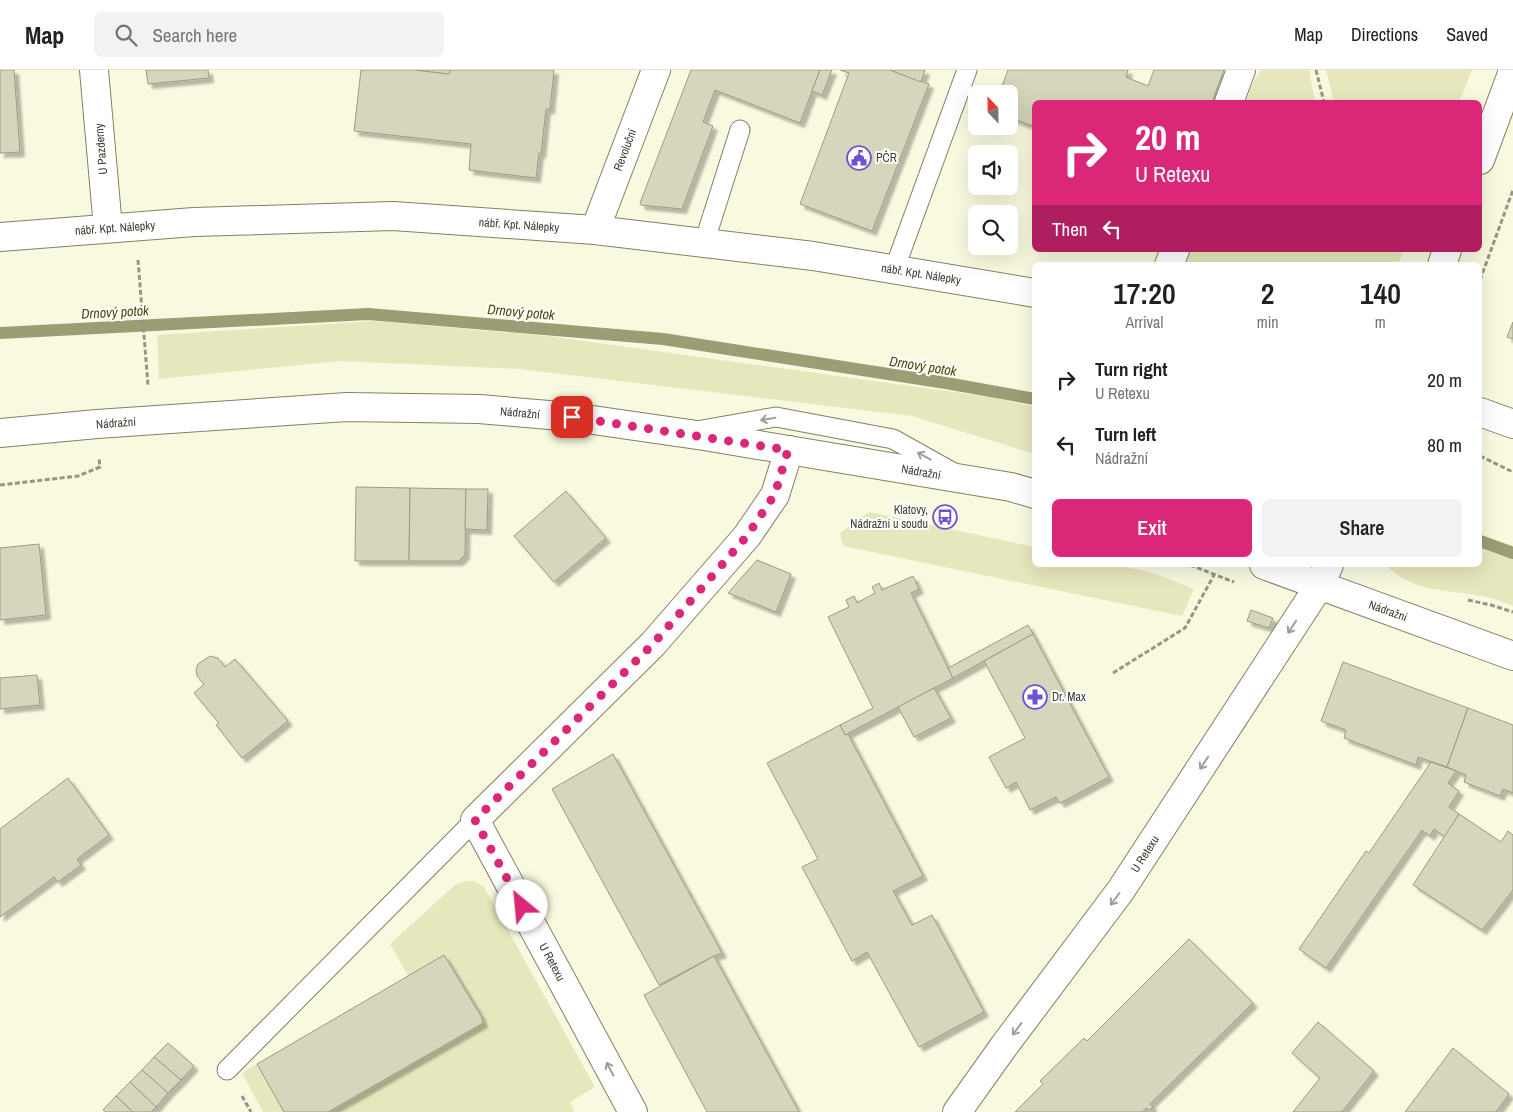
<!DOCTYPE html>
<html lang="en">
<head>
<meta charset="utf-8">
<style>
	:root { --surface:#fff; --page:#f2f2f2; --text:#202124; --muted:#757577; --line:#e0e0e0; --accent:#db2777 }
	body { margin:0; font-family:"Archivo Narrow",sans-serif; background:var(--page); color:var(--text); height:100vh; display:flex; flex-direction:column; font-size:19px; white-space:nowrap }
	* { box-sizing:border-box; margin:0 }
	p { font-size:16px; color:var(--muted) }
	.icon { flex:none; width:28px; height:28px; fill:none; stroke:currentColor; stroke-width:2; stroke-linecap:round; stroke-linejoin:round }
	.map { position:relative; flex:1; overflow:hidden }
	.side { position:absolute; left:1032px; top:192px; width:450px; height:305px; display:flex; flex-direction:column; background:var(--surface); border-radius:8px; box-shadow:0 5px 20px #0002 }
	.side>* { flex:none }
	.top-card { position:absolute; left:1032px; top:30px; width:450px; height:152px; border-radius:8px; box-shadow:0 5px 20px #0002; background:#db2777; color:#fff; overflow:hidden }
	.needle { width:32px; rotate:338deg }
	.fabs { position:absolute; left:968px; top:15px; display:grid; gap:10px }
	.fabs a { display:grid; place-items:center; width:50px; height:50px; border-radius:8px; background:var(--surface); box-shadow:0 5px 20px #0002; font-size:25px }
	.pin { position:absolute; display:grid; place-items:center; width:42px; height:42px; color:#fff; margin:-21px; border-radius:10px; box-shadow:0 2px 8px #0006 }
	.me { position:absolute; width:55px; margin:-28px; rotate:332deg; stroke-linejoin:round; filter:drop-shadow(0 0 4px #0008) }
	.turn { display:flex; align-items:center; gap:18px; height:105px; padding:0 20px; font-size:22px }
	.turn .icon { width:65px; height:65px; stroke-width:2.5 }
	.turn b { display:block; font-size:35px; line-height:42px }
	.then { display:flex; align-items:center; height:48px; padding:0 20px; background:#0003; gap:10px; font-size:19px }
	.eta { display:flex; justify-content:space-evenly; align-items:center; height:85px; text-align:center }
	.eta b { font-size:30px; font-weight:600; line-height:35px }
	.button { display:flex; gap:10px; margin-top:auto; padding:10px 20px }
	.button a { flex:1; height:58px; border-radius:8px; background:var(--accent); color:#fff; font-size:20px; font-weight:600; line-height:58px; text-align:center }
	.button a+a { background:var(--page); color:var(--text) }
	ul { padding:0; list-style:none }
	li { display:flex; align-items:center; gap:15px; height:65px; padding:0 20px }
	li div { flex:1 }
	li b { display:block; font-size:19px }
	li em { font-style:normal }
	header { display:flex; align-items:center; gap:30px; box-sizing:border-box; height:70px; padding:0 25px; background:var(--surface); border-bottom:1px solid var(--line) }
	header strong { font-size:24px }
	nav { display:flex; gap:28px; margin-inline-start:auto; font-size:18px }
	.search { width:350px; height:45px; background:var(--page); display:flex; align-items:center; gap:12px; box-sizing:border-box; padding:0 18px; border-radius:8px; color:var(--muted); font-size:19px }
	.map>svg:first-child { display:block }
	.green { fill:#e6e7bc }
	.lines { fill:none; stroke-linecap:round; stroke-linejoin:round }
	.stream { stroke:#9c9d74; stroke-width:12 }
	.building { fill:#d5d6bb; stroke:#9b9c82; filter:url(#shadow) }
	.service-casing { stroke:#808168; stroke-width:21 }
	.pedestrian-casing { stroke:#808168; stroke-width:30 }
	.minor-casing { stroke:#808168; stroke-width:30 }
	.tertiary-casing { stroke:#808168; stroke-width:30 }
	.path { stroke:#969684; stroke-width:3; stroke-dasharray:5 2.5; stroke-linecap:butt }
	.service { stroke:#fff; stroke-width:19 }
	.pedestrian { stroke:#fff; stroke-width:28 }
	.minor { stroke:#fff; stroke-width:28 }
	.tertiary { stroke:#fff; stroke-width:28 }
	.oneway { stroke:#9e9e99 }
	.route { stroke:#db2777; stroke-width:9; stroke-dasharray:0 16.2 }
	.labels { text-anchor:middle; stroke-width:4; stroke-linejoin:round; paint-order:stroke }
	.street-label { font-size:12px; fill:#3e3e33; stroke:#fff }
	.poi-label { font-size:12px; fill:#3e3e33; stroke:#fff; text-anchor:start }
	.water-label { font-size:14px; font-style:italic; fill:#4b4a00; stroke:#fff }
</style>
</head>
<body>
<header>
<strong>Map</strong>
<div class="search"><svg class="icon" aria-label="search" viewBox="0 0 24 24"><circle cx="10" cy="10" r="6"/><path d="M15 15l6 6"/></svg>Search here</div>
<nav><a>Map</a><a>Directions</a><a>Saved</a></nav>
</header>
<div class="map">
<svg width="1513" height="1042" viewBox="0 0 1513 1042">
	<defs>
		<filter id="shadow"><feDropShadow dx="4.5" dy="4.5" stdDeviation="1" flood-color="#0004"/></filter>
	</defs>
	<rect width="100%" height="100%" fill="#f8f9de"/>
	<g class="green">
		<path d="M1261,0H1309L1315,32H1245L1255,9Z"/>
		<path d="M1326,0H1472L1459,32H1334Z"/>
		<path d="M1185,180H1403L1398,195H1179Z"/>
		<path d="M374,251L547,266L990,327L1035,337V384L912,346L520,299L340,291L159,309L157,265Z"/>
		<path d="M869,442L1035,477V495H1116L1150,502L1194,519L1182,546L843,476L840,463Z"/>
		<path d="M1480,478L1513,489V536C1505,533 1496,529 1487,527C1451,519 1414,524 1386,495H1480Z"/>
		<path d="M467,811H474L484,817L595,1017L570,1032L574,1042H328L483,953L481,946L444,885L408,906L390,874L455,815Z"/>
		<path d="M257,994L284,1042H263L242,1003Z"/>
	</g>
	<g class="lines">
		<g class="stream">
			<path d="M0,263L368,244L663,269L946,313L1035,329"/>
			<path d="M1480,471L1513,483"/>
		</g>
	</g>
	<g class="building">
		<path d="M0,0H14L20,82L0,83Z"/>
		<path d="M146,0H208L209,8L148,14Z"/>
		<path d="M361,0H415L449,4L450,0H554L550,39H546L541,84L539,83L536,108L469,100L471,74L354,61Z"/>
		<path d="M415,0H450L449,4Z"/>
		<path d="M691,0H820L800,53L715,20L703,52L713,56L682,139L641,135L640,133Z"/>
		<path d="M820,0H832L822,25L812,21Z"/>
		<path d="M840,0H890L929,14L872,161L800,134L849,3Z"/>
		<path d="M890,0H925L921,12Z"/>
		<path d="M1008,0H1128L1126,7L1148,16L1154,0H1224L1212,32H1035V57L1009,47V24H999Z"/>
		<path d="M1513,252V269L1507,267Z"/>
		<path d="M356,417L410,418L409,491H355Z"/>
		<path d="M410,418L466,419L465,485L459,491H409Z"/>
		<path d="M466,419H488L487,460L465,459Z"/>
		<path d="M566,421L606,468L554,512L514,466Z"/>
		<path d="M39,474L46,545L0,550V478Z"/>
		<path d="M757,490L791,504L776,542L728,523Z"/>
		<path d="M913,506L919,519L911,523L953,608L845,665L840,655L873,638L828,547L849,537L846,530L854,526L857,533L875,523L872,517L879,513L882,520Z"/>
		<path d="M1251,540L1273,548L1269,558L1247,551Z"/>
		<path d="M1028,555L1033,564L953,608L948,598Z"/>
		<path d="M1033,564L1109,707L1060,733L1056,727L1030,740L1016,712L1006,718L989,687L1025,668L984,591Z"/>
		<path d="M210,586L218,588L225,597L235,589L288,651L242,688L216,655L219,653L194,623L204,614L197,606L196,600L198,594Z"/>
		<path d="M1343,592L1468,638L1447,697L1418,687L1416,695L1344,668L1346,660L1321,651Z"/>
		<path d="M37,605L40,635L0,639V608Z"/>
		<path d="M934,618L951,648L914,667L898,637Z"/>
		<path d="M1468,638L1513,655V723L1503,719L1500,726L1464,712L1466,705L1447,697Z"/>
		<path d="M840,655L845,665L848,664L923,806L893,821L912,855L932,845L984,942L919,977L867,882L852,891L802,797L818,789L767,693Z"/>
		<path d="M613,684L722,883L714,886L659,915L552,719Z"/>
		<path d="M1431,692L1456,701L1448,713L1459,721L1449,737L1459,744L1445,767L1434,759L1430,766L1422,760L1326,898L1299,879L1366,781L1369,783Z"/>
		<path d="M68,708L109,765L77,789L81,795L58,812L54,807L0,847V759Z"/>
		<path d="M1459,744L1501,772L1508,761L1513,765V820L1482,860L1413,815Z"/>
		<path d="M1189,869L1253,933L1150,1034L1153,1037L1149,1040L1146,1038L1143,1042H1015L1043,1014L1040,1011L1084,968L1087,971Z"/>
		<path d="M444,885L481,946L483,953L328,1042H284L257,994Z"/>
		<path d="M714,886L799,1042H707L644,925Z"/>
		<path d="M1318,952L1374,1001L1342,1042H1293L1320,1008L1292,983Z"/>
		<path d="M168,973L194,996L181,1010L154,987Z"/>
		<path d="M1453,978L1509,1024L1496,1042H1405Z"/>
		<path d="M154,987L181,1010L168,1023L142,1000Z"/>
		<path d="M142,1000L168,1023L156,1037L130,1012Z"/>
		<path d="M130,1012L156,1037L151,1042H133L116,1026Z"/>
		<path d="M116,1026L133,1042H106L103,1040Z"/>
	</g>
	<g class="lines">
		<g class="service-casing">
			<g id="service">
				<path d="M704,173L740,60"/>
				<path d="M894,200L967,0"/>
				<path d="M702,360L776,347L893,369L952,402"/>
				<path d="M227,1000L475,750"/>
			</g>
		</g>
		<g class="pedestrian-casing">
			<g id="pedestrian">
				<path d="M1229,32L1241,0"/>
				<path d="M1169,195L1175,180"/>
			</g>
		</g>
		<g class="minor-casing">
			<g id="minor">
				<path d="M94,0L108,158"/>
				<path d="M1480,90L1513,1"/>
				<path d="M595,160L656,0"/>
				<path d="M0,167L194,152L393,146L595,160L813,186L1035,223"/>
				<path d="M1442,195L1447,180"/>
				<path d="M1480,342L1513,354"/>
				<path d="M633,1042L475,750L653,574L747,466L775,425L789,380"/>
				<path d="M957,1042L1004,976L1121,820L1319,516L1329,495"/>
			</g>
		</g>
		<g class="tertiary-casing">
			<g id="tertiary">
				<path d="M0,363L97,354L347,337L479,339L572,347L704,366L1011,417L1035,424"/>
				<path d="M1264,495L1513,586"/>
			</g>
		</g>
		<g class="path">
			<path d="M1316,0L1324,32"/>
			<path d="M138,190L148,315H146"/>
			<path d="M1480,210L1513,120"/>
			<path d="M1480,386L1513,402"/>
			<path d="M0,415L78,406L100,397L99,388"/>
			<path d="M1190,495L1234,512"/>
			<path d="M1468,530L1491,535L1513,542"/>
			<path d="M1113,603L1185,558L1214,505"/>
			<path d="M242,1026L251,1042"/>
		</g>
		<use href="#service" class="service"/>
		<use href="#pedestrian" class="pedestrian"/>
		<use href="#minor" class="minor"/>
		<use href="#tertiary" class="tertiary"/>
	</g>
	<defs><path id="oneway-shaft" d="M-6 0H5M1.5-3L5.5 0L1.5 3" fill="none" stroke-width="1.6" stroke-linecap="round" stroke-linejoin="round" transform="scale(1.25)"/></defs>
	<g class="oneway">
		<use href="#oneway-shaft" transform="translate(768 349) rotate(171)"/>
		<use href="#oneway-shaft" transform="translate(924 386) rotate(-151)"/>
		<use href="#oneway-shaft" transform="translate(1292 557) rotate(123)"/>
		<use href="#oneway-shaft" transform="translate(1204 693) rotate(123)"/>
		<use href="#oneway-shaft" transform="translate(1115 829) rotate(127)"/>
		<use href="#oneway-shaft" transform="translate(1017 959) rotate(127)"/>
		<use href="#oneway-shaft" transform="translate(610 999) rotate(-118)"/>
	</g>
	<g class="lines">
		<path class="route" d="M522,836L475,750L653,574L747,466L775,424L788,380L572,347"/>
	</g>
	<defs>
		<g id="civic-ring" transform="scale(1.25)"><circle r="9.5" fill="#fff" stroke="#6d53cd" stroke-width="1.5"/><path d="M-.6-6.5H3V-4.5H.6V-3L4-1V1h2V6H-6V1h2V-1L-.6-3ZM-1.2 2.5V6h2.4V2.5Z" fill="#6d53cd"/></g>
		<g id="bus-ring" transform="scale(1.25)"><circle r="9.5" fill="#fff" stroke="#6d53cd" stroke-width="1.5"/><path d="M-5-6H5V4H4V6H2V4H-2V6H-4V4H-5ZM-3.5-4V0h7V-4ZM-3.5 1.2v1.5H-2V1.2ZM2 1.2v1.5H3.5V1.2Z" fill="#6d53cd"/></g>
		<g id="pharmacy-ring" transform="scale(1.25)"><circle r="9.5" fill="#fff" stroke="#6d53cd" stroke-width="1.5"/><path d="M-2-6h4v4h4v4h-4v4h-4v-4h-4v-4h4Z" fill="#6d53cd"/></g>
	</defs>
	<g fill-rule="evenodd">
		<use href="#civic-ring" x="859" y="88"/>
		<use href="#bus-ring" x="945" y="447"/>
		<use href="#pharmacy-ring" x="1035" y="627"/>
	</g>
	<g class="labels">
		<g class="street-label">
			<text transform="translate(101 79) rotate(-95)" y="4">U Pazderny</text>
			<text transform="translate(625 80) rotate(-69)" y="4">Revoluční</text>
			<text transform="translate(519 155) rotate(4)" y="4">nábř. Kpt. Nálepky</text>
			<text transform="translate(115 158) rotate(-4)" y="4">nábř. Kpt. Nálepky</text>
			<text transform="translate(921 204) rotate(9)" y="4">nábř. Kpt. Nálepky</text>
			<text transform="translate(520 343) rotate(5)" y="4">Nádražní</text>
			<text transform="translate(116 353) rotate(-4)" y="4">Nádražní</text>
			<text transform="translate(921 402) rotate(10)" y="4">Nádražní</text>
			<text transform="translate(1388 541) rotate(20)" y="4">Nádražní</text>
			<text transform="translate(1145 784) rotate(-57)" y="4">U Retexu</text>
			<text transform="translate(552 892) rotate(62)" y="4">U Retexu</text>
		</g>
		<g class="poi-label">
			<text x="876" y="92">PČR</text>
			<text x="928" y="444" text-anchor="end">Klatovy,<tspan x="928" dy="14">Nádražní u soudu</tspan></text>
			<text x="1052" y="631">Dr. Max</text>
		</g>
		<g class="water-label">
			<text transform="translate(115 242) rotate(-3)" y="5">Drnový potok</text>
			<text transform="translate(521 242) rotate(5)" y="5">Drnový potok</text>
			<text transform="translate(923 296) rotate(9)" y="5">Drnový potok</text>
		</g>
	</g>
</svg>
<div class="fabs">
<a><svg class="needle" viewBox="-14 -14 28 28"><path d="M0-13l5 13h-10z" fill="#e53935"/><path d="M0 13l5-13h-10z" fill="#757577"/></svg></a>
<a><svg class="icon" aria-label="sound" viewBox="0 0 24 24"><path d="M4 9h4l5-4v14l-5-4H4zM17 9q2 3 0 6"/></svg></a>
<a><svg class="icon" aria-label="search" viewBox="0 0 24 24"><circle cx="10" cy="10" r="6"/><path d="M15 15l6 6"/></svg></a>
</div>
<div class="pin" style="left:572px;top:347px;background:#d93025"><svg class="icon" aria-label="arrive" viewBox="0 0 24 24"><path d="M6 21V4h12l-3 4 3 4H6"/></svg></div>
<svg class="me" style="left:522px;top:836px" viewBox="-20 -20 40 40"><circle r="19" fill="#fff"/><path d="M0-13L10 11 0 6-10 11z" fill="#db2777"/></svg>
<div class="top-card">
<div class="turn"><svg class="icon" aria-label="right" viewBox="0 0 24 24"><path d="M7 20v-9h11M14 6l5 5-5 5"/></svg><div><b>20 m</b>U Retexu</div></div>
<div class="then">Then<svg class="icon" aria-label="left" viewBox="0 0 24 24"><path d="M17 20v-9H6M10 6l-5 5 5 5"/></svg></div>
</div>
<section class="side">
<div class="eta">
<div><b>17:20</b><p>Arrival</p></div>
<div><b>2</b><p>min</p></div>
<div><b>140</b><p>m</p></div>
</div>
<ul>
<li><svg class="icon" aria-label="right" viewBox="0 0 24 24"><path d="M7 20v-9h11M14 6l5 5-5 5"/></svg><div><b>Turn right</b><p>U Retexu</p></div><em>20 m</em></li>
<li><svg class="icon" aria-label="left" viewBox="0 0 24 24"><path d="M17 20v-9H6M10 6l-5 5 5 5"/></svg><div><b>Turn left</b><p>Nádražní</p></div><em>80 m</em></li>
</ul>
<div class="button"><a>Exit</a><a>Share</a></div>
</section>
</div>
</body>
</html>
